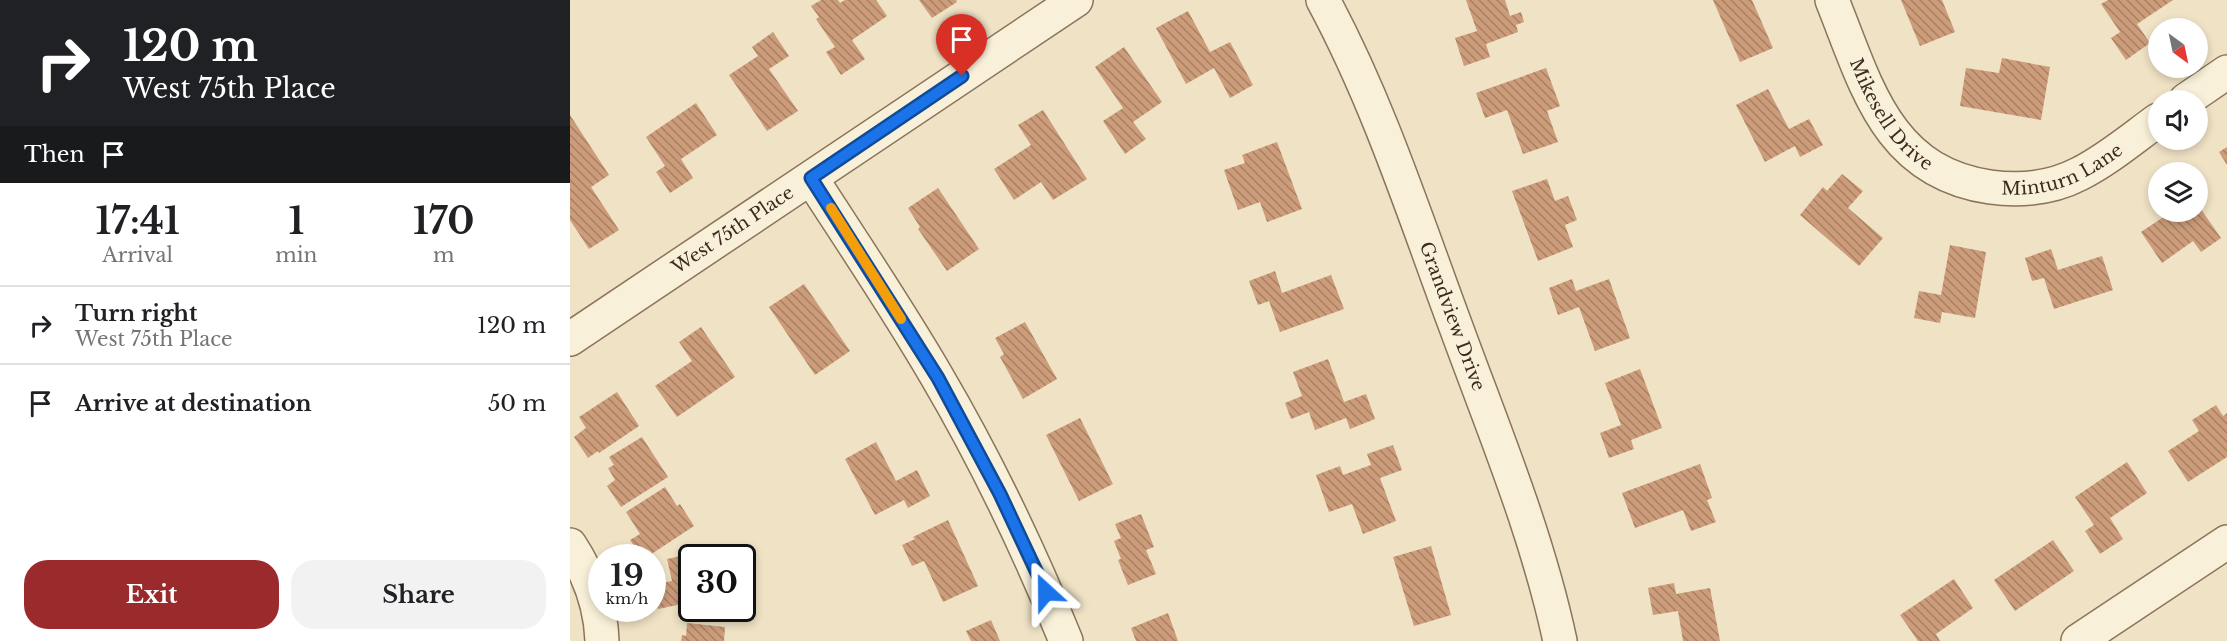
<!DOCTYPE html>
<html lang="en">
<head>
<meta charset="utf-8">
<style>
	:root { --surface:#fff; --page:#f2f2f2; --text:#202124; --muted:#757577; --line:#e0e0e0; --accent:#9a2a2b }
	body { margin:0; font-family:"Libre Baskerville",serif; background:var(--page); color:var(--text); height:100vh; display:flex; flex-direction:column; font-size:22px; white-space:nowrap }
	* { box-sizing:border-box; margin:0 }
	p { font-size:20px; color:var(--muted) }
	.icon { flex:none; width:33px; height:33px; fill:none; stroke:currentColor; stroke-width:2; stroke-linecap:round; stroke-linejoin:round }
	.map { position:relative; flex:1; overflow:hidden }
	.sheet { display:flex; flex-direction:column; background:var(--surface); width:570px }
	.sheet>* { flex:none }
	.banner { background:#202124; color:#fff; overflow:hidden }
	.needle { width:39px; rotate:147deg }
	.fabs { position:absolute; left:1578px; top:18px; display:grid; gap:12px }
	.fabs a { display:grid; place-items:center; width:60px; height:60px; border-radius:50%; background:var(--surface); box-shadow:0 3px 9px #0003; font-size:30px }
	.speed { position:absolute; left:18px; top:544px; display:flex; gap:12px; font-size:30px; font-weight:700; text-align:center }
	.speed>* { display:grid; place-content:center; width:78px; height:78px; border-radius:50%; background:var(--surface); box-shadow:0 3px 9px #0003; line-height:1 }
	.speed small { font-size:15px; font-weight:400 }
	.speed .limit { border:3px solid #111; border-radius:9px; background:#fff; color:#111 }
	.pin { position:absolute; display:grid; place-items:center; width:51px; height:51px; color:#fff; margin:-62px -26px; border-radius:50% 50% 50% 0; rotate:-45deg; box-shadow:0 0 6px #0007 }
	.pin .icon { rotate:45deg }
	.me { position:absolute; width:66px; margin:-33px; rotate:336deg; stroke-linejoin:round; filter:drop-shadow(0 0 4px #0008) }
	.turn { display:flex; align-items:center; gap:21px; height:126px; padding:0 24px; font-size:27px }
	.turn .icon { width:78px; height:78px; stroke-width:2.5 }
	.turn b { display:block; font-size:42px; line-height:51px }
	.then { display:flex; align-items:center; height:57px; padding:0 24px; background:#0003; gap:12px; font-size:22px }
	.eta { display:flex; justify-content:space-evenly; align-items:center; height:102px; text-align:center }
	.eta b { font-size:36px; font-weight:800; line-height:42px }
	.action { display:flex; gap:12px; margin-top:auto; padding:12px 24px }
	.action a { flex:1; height:69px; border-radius:24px; background:var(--accent); color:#fff; font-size:24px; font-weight:800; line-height:69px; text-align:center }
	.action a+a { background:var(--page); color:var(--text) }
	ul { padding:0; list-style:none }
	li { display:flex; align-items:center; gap:18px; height:78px; padding:0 24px; border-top:2px solid var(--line) }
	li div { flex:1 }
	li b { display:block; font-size:22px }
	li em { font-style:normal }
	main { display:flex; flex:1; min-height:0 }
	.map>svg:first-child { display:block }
	.building { fill:url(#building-back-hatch) }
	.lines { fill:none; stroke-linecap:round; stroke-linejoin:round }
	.minor-casing { stroke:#8a745b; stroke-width:36 }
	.minor { stroke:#f9f0d9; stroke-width:33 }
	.route-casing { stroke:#114b97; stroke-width:15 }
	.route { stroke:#1a73e8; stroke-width:10 }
	.slow { stroke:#f59e0b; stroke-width:10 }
	.labels { text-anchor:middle; stroke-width:4.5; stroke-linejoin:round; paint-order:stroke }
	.street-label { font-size:18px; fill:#3a2c1f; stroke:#f6edd5 }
</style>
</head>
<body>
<main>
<section class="sheet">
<div class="banner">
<div class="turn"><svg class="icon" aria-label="right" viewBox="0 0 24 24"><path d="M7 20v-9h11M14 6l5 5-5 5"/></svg><div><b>120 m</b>West 75th Place</div></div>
<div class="then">Then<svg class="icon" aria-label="arrive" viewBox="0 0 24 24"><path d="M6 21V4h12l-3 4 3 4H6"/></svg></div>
</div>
<div class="eta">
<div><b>17:41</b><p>Arrival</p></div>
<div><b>1</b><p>min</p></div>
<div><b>170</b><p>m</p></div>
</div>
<ul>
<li><svg class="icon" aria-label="right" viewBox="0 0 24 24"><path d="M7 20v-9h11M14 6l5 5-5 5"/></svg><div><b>Turn right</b><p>West 75th Place</p></div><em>120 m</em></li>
<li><svg class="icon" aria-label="arrive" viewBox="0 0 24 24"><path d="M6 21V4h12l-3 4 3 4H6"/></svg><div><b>Arrive at destination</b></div><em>50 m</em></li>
</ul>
<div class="action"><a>Exit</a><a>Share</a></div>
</section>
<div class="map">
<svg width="1657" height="641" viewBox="0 0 1657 641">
	<defs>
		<pattern id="building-back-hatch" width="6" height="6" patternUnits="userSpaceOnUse" patternTransform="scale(1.5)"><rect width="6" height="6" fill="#cd9d7b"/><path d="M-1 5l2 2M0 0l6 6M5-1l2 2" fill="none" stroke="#a78064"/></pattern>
	</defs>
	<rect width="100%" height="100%" fill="#efe2c5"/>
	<g class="building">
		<path d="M251,0H268L270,3L275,0H306L317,16L282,40L295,59L271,75L256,52L265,47L246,19L249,17L241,6Z"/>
		<path d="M349,0H386L387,2L362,18Z"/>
		<path d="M896,0H935L940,16L951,12L954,22L946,25L948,32L916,44L920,57L894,66L885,38L907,31Z"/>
		<path d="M1143,0H1182L1203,48L1170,62Z"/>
		<path d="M1331,0H1372L1385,32L1350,46Z"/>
		<path d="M1538,0H1603L1567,24L1580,43L1556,60L1541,38L1550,32L1531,4Z"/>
		<path d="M618,11L640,52L660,42L683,85L660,98L644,68L616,84L586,28Z"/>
		<path d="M203,32L219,56L199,69L228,111L197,131L159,75L188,56L182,47Z"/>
		<path d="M554,47L592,102L563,122L576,139L555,154L533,121L553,108L525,67Z"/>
		<path d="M1432,58L1480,67L1471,120L1390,106L1396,68L1429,73Z"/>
		<path d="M976,68L990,106L977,111L988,142L953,154L937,110L915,118L906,93Z"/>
		<path d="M1198,89L1219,129L1239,119L1253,145L1230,157L1225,146L1195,162L1166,105Z"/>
		<path d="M126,103L147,135L111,159L123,178L100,193L86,172L95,166L76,137Z"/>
		<path d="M473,110L517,179L483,200L471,182L444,200L424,169L461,145L448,125Z"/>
		<path d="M0,115L39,175L21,187L49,230L19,249L0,220Z"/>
		<path d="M707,142L732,209L697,222L690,202L668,210L654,170L675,163L672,155Z"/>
		<path d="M1657,147V165L1649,152Z"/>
		<path d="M1272,174L1293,191L1278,208L1313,238L1289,266L1230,215L1253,187L1257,191Z"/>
		<path d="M977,179L985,201L998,196L1007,220L995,225L1003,247L968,261L942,191Z"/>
		<path d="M368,188L409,249L377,271L348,229L350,227L338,208Z"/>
		<path d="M1628,205L1651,238L1631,252L1623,241L1592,263L1571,232L1601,212H1628Z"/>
		<path d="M1380,245L1416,252L1405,318L1372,312L1370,323L1344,318L1349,291L1371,295Z"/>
		<path d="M1481,249L1488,270L1532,256L1543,290L1484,309L1474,278L1462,281L1455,258Z"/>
		<path d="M705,271L712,293L761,275L774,309L710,332L699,301L688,305L679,281Z"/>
		<path d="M1002,279L1006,291L1039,279L1060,338L1025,351L1009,307L988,315L979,288Z"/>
		<path d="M234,284L280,351L245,375L199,307Z"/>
		<path d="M455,322L487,379L453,399L430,357L434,354L425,338Z"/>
		<path d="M131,327L165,377L107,417L85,386L122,361L109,342Z"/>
		<path d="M758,359L774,402L796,394L805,419L780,429L776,418L745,430L739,412L721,419L715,403L732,396L723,372Z"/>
		<path d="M1070,369L1092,428L1061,440L1064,449L1039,458L1030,433L1051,425L1035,383Z"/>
		<path d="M47,392L69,426L29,453L28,451L18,458L4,437L16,428L9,417Z"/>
		<path d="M1646,405L1653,416L1657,413V457L1618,482L1598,451L1629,431L1622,420Z"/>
		<path d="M510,418L543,484L509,501L476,435Z"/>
		<path d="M72,437L98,477L51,507L37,486L45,480L38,468L44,465L39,457Z"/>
		<path d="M306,442L326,481L347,470L360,496L338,508L334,500L305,515L275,459Z"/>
		<path d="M823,445L832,470L810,478L826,521L793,534L782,504L759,512L746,475L770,466L773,475L801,465L797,454Z"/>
		<path d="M1557,462L1577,493L1540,518L1553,539L1530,554L1515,531L1524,525L1505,497Z"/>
		<path d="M1130,464L1142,498L1137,500L1146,522L1121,531L1113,510L1065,528L1052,493Z"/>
		<path d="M95,487L107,506L110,504L124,526L80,555L78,553L72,558L60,540L70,534L56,512Z"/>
		<path d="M571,514L584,547L576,550L586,574L558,585L548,560L551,559L544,541L551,538L545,524Z"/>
		<path d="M378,520L408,586L373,602L354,561L342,566L332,545L345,539L343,537Z"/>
		<path d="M1483,540L1504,571L1445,611L1424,580Z"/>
		<path d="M861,546L881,615L844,626L823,557Z"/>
		<path d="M140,550L141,558H122V602L88,609L83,585L102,581L97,559Z"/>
		<path d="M1384,579L1403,608L1366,634L1370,641H1348L1330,615Z"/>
		<path d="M1104,583L1106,594L1140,588L1150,641H1113L1108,611L1083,615L1078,588Z"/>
		<path d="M598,613L608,641H566L561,628Z"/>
		<path d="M421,620L430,641H401L396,631Z"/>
		<path d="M117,623L155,627L154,641H111L112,635L116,636Z"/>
	</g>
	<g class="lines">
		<g class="minor-casing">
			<g id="minor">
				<path id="s1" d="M753,0C809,104 845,217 886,327C924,431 967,533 990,641"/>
				<path id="s2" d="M1262,0C1296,84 1316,172 1420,187C1450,191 1482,188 1509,174C1537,160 1563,138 1588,120"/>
				<path d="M1616,100L1657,72"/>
				<path d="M241,178C283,243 327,308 366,375C416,460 459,550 496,641"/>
				<path id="s3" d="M0,339L506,0"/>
				<path d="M0,545C19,574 31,606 32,641"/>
				<path d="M1508,641L1657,542"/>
			</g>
		</g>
		<use href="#minor" class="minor"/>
	</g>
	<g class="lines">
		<g class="route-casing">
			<path id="route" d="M392,76L241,178L368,378L430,494L476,592"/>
		</g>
		<use href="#route" class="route"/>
		<path class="slow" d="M261,208L331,319"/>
	</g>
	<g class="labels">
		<g class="street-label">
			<text dy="6" stroke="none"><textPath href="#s2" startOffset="130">Mikesell Drive</textPath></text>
			<text dy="6" stroke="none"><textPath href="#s2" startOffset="336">Minturn Lane</textPath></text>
			<text dy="6" stroke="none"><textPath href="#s3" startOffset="196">West 75th Place</textPath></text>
			<text dy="6" stroke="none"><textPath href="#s1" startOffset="342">Grandview Drive</textPath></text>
		</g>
	</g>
</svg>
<div class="fabs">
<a><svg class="needle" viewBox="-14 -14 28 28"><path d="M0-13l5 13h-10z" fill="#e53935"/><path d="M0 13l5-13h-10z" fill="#757577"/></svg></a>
<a><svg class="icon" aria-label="sound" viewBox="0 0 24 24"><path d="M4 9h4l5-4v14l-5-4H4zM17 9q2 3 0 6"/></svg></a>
<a><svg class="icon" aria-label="layers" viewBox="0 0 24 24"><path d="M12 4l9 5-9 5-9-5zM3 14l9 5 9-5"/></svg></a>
</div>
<div class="speed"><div>19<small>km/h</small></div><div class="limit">30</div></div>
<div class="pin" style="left:392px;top:76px;background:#d93025"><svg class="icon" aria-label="arrive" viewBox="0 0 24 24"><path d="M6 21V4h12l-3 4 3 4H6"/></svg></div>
<svg class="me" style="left:476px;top:592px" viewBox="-20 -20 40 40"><path d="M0-17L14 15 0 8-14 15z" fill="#1a73e8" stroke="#fff" stroke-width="4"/></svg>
</div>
</main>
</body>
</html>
